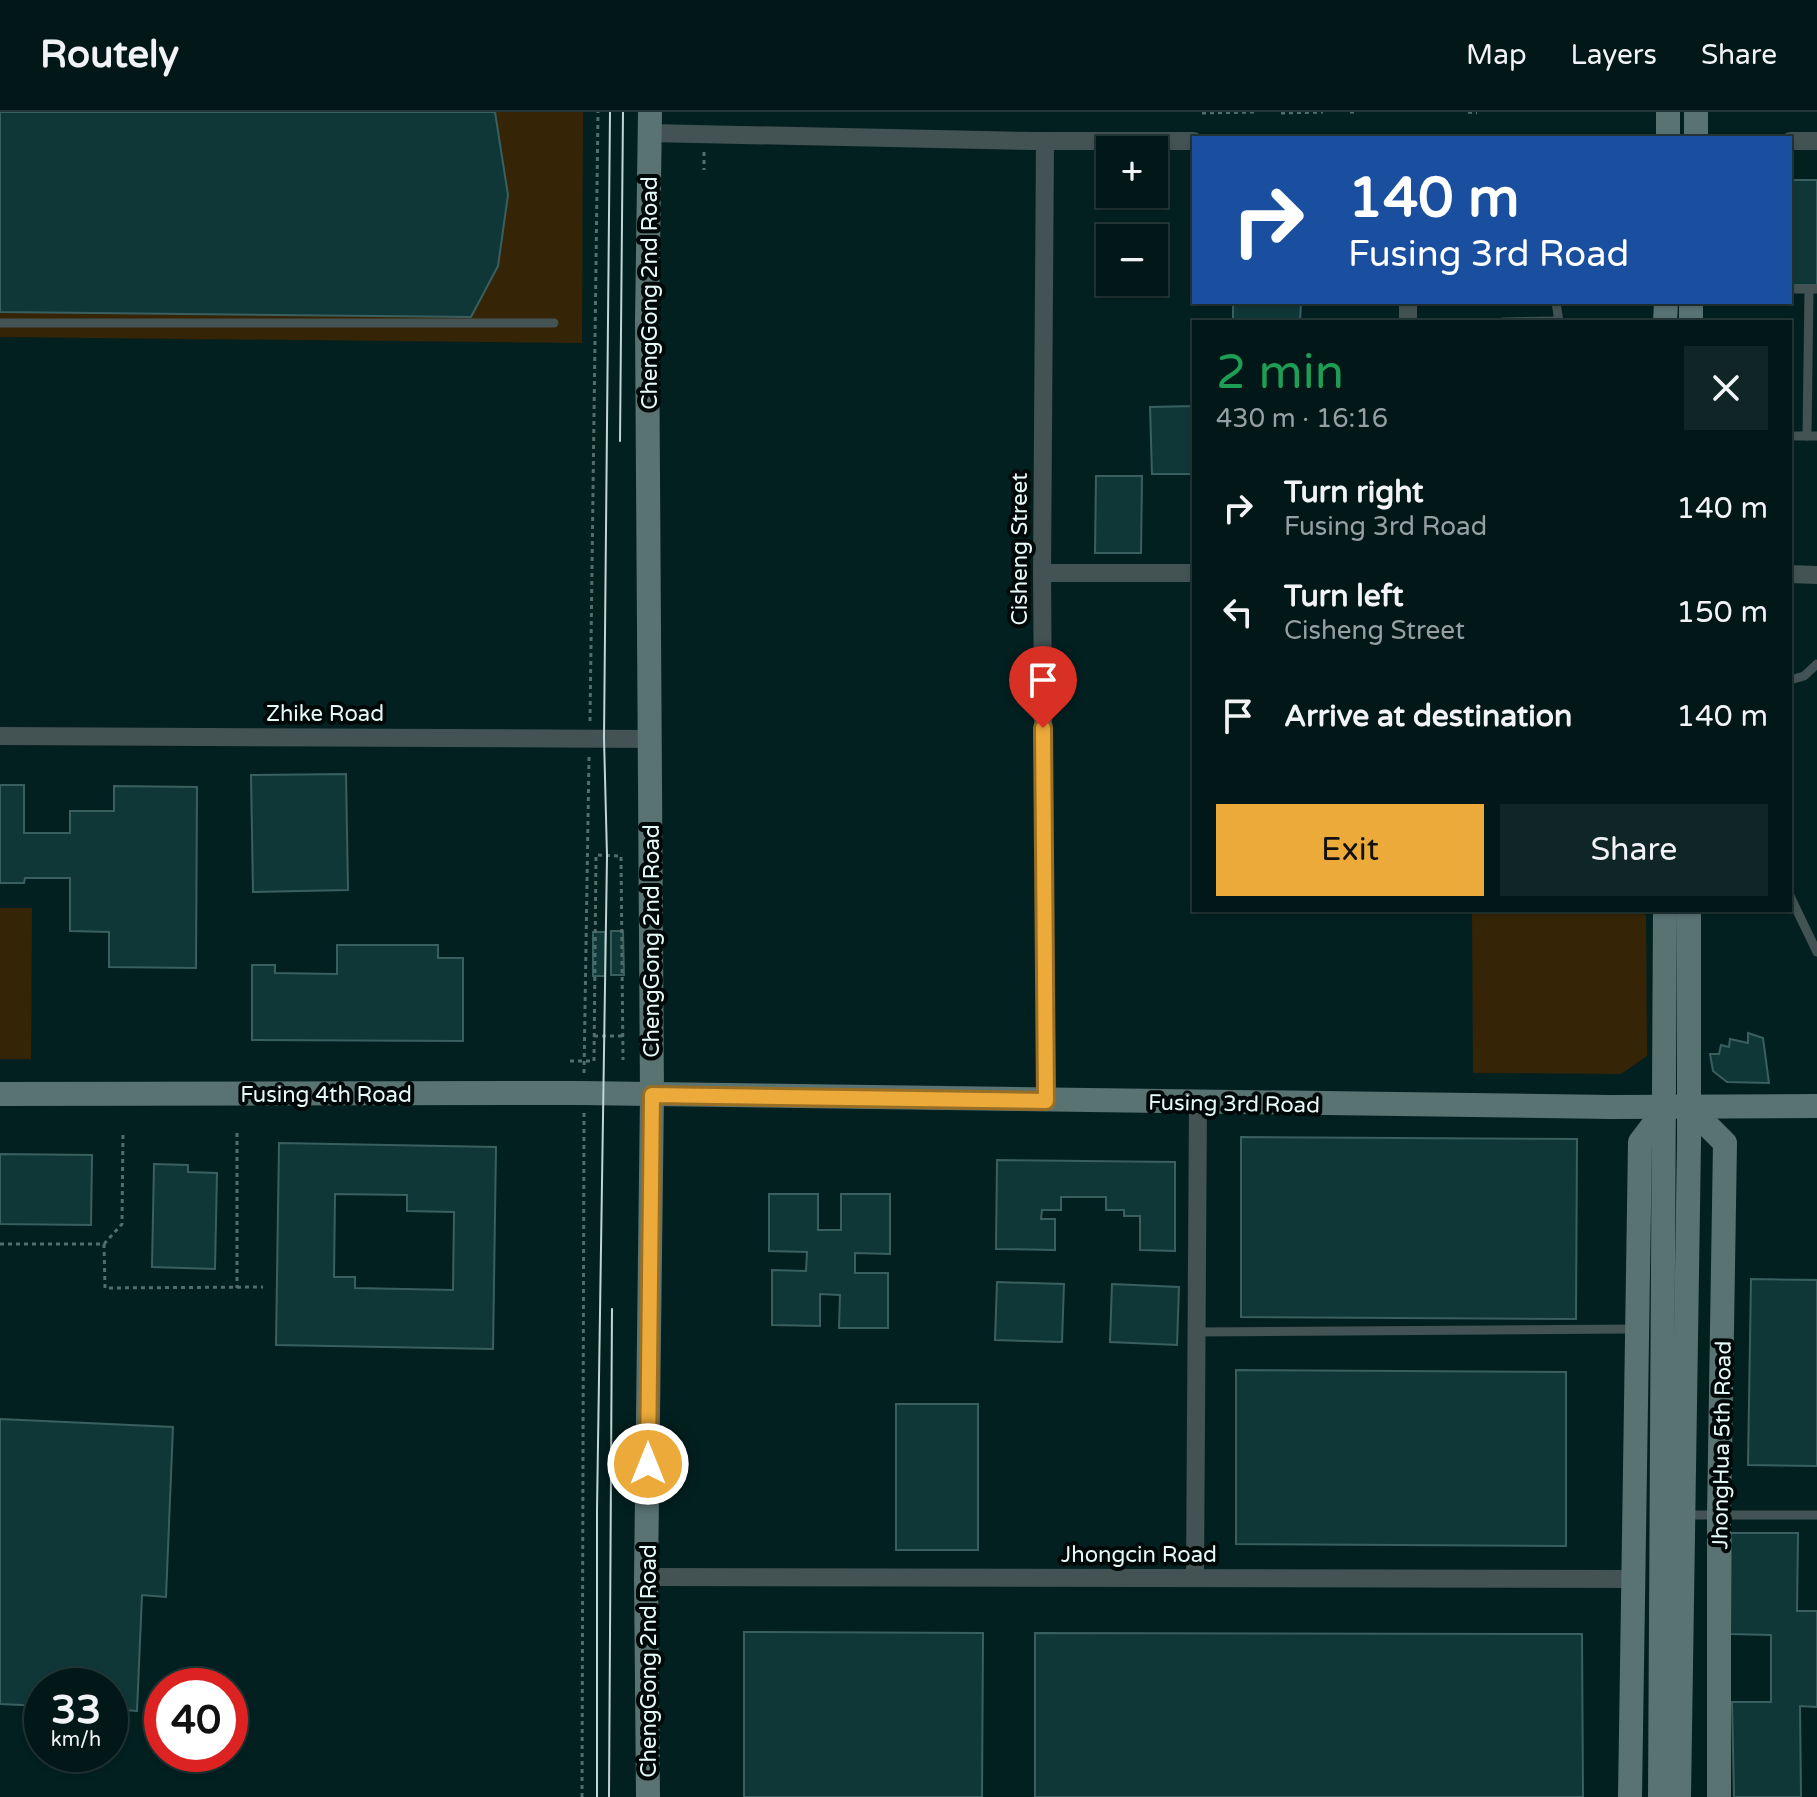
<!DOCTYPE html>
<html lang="en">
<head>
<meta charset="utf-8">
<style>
	:root { --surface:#021818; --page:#102525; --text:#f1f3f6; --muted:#96a0a2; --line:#233737; --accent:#ebaa39 }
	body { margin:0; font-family:"Varela Round",sans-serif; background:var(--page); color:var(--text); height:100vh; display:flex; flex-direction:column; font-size:30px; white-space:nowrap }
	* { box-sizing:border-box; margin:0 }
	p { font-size:26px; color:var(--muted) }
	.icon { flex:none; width:44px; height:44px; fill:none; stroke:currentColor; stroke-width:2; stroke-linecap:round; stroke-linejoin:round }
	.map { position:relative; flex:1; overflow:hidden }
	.panel { position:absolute; left:1192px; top:208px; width:600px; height:592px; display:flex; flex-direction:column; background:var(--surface); border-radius:0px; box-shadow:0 2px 6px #0004,0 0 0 2px var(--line) }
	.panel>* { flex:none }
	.guide { position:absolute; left:1192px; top:24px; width:600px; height:168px; border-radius:0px; box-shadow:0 2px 6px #0004,0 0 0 2px var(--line); background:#1a4fa0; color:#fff; overflow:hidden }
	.fabs { position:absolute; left:1096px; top:24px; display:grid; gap:16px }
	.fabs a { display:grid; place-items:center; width:72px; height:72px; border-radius:0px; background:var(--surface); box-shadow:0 2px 6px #0004,0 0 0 2px var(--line); font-size:40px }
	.speed { position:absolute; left:24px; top:1556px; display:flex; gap:16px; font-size:40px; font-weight:700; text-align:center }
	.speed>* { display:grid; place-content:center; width:104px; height:104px; border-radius:50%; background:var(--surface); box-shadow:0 2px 6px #0004,0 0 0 2px var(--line); line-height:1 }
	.speed small { font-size:20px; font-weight:400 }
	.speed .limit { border:12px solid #d22; background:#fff; color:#111 }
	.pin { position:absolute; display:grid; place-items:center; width:68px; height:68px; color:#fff; margin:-82px -34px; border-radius:50% 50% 50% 0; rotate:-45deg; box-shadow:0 0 8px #0007 }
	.pin .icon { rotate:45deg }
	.me { position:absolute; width:88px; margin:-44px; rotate:0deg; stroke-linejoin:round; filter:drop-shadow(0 0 6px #0008) }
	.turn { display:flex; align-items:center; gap:28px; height:168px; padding:0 24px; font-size:36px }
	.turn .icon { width:104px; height:104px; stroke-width:2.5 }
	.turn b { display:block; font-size:56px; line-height:68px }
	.round { display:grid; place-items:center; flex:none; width:84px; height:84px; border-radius:0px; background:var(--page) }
	.summary { display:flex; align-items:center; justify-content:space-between; height:136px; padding:0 24px }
	h1 { font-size:48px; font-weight:600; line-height:60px; color:#1e9e55 }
	.cta { display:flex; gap:16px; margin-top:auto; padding:16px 24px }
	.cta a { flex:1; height:92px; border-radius:0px; background:var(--accent); color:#111; font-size:32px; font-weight:600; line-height:92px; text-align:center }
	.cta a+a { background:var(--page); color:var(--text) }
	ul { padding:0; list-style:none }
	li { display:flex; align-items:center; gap:24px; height:104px; padding:0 24px }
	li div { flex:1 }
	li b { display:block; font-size:30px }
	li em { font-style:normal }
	header { display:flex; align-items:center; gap:48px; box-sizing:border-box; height:112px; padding:0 40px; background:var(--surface); border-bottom:2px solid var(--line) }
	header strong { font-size:38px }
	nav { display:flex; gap:44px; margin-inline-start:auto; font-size:28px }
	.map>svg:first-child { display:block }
	.green { fill:#362406 }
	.building { fill:#103738; stroke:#3a5f60; stroke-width:2; fill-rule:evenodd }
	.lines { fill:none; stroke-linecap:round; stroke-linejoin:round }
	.path { stroke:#536c6c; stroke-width:3; stroke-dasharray:4 4; stroke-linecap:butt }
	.lane { stroke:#435252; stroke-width:9 }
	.street { stroke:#435252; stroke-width:18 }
	.secondary { stroke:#597272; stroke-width:24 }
	.tram { stroke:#c0d5d5; stroke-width:2 }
	.route-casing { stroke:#996e25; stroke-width:20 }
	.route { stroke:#ebaa39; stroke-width:14 }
	.labels { text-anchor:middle; stroke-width:8; stroke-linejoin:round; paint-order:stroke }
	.street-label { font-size:22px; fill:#e5f9f9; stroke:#000808 }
</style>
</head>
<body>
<header>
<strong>Routely</strong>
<nav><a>Map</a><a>Layers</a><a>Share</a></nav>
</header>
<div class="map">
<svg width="1817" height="1685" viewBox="0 0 1817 1685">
	<rect width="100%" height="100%" fill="#032020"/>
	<g class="green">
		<path d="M0,0H583L582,231L0,225Z"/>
		<path d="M0,796H32L31,947H0Z"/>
		<path d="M1472,798L1646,800L1647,944L1621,962L1473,961Z"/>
	</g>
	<g class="building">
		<path d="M0,0H495L508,83L498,154L471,205L0,200Z"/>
		<rect x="1790" y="68" width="27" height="105"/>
		<path d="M1233,190H1301L1300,210H1233Z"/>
		<path d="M1194,294V362H1152L1150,295Z"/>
		<path d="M1096,364H1142L1141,441H1095Z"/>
		<path d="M346,662L348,778L253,780L251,663Z"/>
		<path d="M0,673H24V721H70V699H114V674L197,675L196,856L109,855V820L70,819V766H25L24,771H0Z"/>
		<path d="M611,819H623L624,863H611Z"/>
		<rect x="593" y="820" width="12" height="44"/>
		<path d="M337,833H438V846H463V929L252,928V853H275V861L337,862Z"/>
		<path d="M1748,921L1763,926L1769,971L1727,970L1713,959L1710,942H1719L1721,933L1729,935L1730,927L1748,931Z"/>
		<path d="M1241,1025L1577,1027L1576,1207L1241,1205Z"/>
		<path d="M279,1031L496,1035L493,1237L276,1233ZM335,1082L407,1083V1099L454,1100L453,1178L355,1176V1165H334Z"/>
		<path d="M0,1042L92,1043L91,1113L0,1112Z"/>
		<path d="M997,1048L1175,1050V1139L1140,1138V1104H1124V1098H1106V1085H1061V1098H1042L1041,1107H1055V1138L996,1137Z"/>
		<path d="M154,1052L188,1053V1060L217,1061L215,1157L152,1155Z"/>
		<path d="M769,1082H818V1118H841V1082H890V1142L855,1141V1161H888V1216H839L840,1183L820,1182V1214L772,1213V1158L806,1159L807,1140L769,1139Z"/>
		<path d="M1751,1167L1817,1168V1354L1748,1353Z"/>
		<path d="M997,1170L1064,1172L1062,1230L995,1228Z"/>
		<path d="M1112,1172L1179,1175L1177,1233L1110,1230Z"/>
		<path d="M1236,1258L1566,1260V1434L1236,1432Z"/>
		<rect x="896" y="1292" width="82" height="146"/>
		<path d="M0,1307L173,1315L166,1485L142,1483L137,1599L110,1597V1574H42V1594L0,1592Z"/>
		<path d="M1731,1421H1798L1797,1499H1817V1595L1800,1594L1801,1685H1734L1732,1590H1771V1523L1730,1522Z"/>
		<path d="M744,1520L983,1521L982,1685H744Z"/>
		<path d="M1035,1521L1582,1522L1583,1685H1035Z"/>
	</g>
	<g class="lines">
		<g class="path">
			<path d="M1350,0H1354"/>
			<path d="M1468,0L1477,1"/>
			<path d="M1202,1L1255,0"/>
			<path d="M1281,1L1323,0"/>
			<path d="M704,40V58"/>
			<path d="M590,609L598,0"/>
			<path d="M594,924H623"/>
			<path d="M570,949H594L596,743L621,744L623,948"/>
			<path d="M584,961L589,645"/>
			<path d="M237,1021V1176"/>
			<path d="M0,1132H104L105,1176L263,1175"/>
			<path d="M104,1132L122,1112L123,1020"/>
			<path d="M582,1685L584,1001"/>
		</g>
		<g class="lane">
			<path d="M1790,177H1817"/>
			<path d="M1556,190L1559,210"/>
			<path d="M1503,210L1559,209"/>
			<path d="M0,211H554"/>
			<path d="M1790,324H1817"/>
			<path d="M1807,324L1809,177"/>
			<path d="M1790,568L1804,564L1817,552"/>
			<path d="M1790,784L1817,840"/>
			<path d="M1196,1220L1636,1217"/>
			<path d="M1684,1403H1817"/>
		</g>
		<g class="street">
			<path d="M649,21L1033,29H1194"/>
			<path d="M1790,29H1817"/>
			<path d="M1045,30L1042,461L1046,989"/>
			<path d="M1408,210V190"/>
			<path d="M1042,461H1194"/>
			<path d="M1790,462L1817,463"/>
			<path d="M0,624L650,627"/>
			<path d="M646,1465L1632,1467"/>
			<path d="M1195,1466L1198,990"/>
		</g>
		<g class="secondary">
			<path d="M1668,0V26"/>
			<path d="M1696,26V0"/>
			<path d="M1665,210L1666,190"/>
			<path d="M1691,210V190"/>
			<path d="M0,982L580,981L1611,995L1817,994"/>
			<path d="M1690,996L1725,1031L1719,1403V1685"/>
			<path d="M648,1685L646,1465L652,983L647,210L650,0"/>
			<path d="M1630,1685L1640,1030L1666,996"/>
			<path d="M1660,1685L1665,798"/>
			<path d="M1679,1685L1689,1030V798"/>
		</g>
		<g class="tram">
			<path d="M620,329L623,0"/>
			<path d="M597,1685V1397L607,744L604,626L610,0"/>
			<path d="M609,1685L612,1197"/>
		</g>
	</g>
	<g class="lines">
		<g class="route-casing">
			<path id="route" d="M648,1352L652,983L1046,989L1043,616"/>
		</g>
		<use href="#route" class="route"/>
	</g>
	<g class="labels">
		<g class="street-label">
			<text transform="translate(649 181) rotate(-90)" y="8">ChengGong 2nd Road</text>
			<text transform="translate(1019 437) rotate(-90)" y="8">Cisheng Street</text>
			<text x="325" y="609">Zhike Road</text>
			<text transform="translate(651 829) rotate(-90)" y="8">ChengGong 2nd Road</text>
			<text x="326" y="990">Fusing 4th Road</text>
			<text transform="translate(1234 991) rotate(1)" y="8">Fusing 3rd Road</text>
			<text transform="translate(1721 1333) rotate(-89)" y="8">JhongHua 5th Road</text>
			<text x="1139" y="1450">Jhongcin Road</text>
			<text transform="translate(648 1549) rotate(-90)" y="8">ChengGong 2nd Road</text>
		</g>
	</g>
</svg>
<div class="fabs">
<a>+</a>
<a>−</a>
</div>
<div class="speed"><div>33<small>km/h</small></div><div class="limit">40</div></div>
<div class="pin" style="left:1043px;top:616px;background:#d93025"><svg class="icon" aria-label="arrive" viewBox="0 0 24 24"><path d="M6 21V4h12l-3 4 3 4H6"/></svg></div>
<svg class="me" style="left:648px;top:1352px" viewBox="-20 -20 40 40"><circle r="17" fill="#ebaa39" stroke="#fff" stroke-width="3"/><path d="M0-11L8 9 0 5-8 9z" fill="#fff"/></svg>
<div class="guide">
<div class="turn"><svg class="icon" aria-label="right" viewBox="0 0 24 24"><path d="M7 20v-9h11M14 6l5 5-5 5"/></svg><div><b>140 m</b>Fusing 3rd Road</div></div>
</div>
<section class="panel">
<div class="summary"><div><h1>2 min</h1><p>430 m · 16:16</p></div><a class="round"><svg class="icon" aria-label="close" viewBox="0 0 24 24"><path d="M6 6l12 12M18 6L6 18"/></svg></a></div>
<ul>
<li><svg class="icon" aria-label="right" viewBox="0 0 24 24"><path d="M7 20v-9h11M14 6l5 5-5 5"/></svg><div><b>Turn right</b><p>Fusing 3rd Road</p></div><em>140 m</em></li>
<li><svg class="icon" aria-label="left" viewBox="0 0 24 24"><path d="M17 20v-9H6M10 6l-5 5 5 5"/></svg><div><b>Turn left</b><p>Cisheng Street</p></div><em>150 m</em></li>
<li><svg class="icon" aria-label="arrive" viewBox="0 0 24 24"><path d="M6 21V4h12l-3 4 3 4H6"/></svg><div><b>Arrive at destination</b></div><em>140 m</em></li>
</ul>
<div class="cta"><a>Exit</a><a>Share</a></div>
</section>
</div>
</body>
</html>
